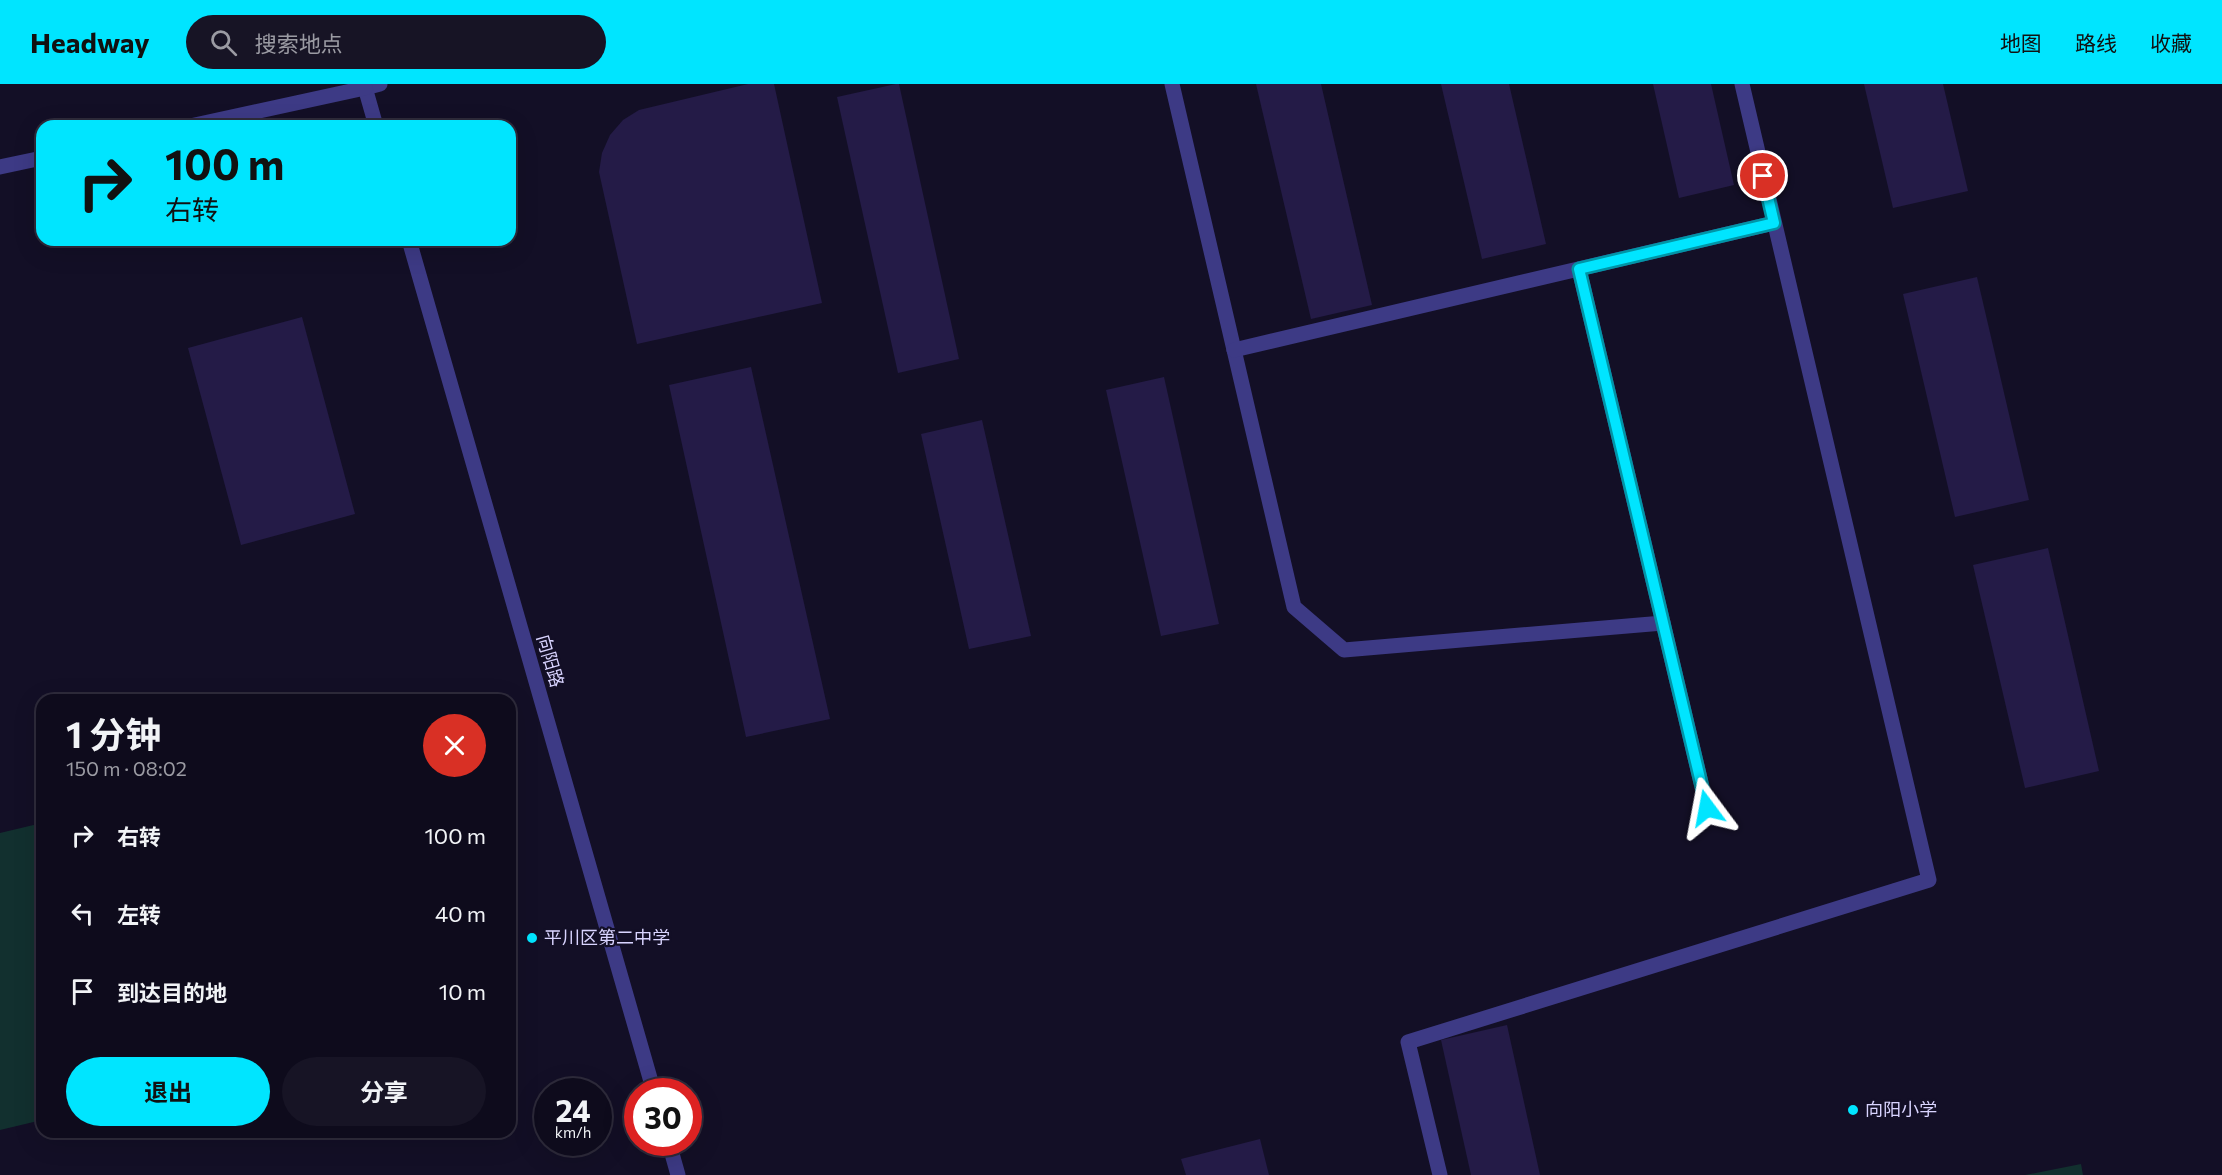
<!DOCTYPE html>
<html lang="zh">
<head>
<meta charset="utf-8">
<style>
	:root { --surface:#0e0b1c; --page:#171425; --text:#f1f3f6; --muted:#9b9ba3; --line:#2e2b3b; --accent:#00e5ff }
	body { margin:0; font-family:Commissioner,"Noto Sans SC",sans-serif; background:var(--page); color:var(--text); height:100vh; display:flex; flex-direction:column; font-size:22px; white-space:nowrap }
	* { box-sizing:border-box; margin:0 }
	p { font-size:20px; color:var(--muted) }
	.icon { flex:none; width:33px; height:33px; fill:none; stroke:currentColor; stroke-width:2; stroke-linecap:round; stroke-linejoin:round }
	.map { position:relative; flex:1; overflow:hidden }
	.drawer { position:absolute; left:36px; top:610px; width:480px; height:444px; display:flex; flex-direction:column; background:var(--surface); border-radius:18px; box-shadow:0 6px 24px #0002,0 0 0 2px var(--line) }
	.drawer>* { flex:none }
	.guide { position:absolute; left:36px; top:36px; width:480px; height:126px; border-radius:18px; box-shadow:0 6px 24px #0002,0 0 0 2px var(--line); background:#00e5ff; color:#111; overflow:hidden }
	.speed { position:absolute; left:534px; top:994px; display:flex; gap:12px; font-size:30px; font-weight:700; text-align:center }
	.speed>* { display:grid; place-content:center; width:78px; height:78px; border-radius:50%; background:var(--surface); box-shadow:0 6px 24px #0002,0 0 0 2px var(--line); line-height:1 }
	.speed small { font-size:15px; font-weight:400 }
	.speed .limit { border:9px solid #d22; background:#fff; color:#111 }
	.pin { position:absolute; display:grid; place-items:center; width:51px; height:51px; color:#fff; margin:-26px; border:3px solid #fff; border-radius:50%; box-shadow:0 2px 6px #0007 }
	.me { position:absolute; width:66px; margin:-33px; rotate:347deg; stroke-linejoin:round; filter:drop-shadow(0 0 4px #0008) }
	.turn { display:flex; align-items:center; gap:21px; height:126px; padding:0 30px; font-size:27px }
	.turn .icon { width:78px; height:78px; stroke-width:2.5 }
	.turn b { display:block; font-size:42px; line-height:51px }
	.round { display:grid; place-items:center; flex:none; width:63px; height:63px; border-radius:32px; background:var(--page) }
	.summary { display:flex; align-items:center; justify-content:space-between; height:102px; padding:0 30px }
	h1 { font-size:36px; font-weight:700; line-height:45px }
	.action { display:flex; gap:12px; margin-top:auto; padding:12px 30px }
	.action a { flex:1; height:69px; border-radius:36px; background:var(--accent); color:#111; font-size:24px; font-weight:700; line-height:69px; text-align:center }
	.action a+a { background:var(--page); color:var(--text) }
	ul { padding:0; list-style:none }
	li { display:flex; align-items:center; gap:18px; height:78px; padding:0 30px }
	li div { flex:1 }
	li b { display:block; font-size:22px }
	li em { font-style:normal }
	header { display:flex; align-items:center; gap:36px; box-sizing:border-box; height:84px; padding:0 30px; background:var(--accent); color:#111 }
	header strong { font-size:28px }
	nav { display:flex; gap:33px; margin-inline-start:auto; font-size:21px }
	.search { width:420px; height:54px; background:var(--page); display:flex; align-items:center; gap:15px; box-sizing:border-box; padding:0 21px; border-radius:33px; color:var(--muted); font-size:22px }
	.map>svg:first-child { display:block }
	.green { fill:#12302f }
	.building { fill:#241b47 }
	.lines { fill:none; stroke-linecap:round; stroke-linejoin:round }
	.minor { stroke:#3d3a85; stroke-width:15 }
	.tertiary { stroke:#3d3a85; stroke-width:15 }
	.route-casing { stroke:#0095a6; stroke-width:15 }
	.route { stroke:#00e5ff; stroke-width:10 }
	.poi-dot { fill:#00e5ff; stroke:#130f26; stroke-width:2 }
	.labels { text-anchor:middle; stroke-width:4.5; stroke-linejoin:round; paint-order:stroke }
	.street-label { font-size:18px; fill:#d9d4ff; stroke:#130f26 }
	.poi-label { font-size:18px; fill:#d9d4ff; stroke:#130f26; text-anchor:start }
</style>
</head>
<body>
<header>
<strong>Headway</strong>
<div class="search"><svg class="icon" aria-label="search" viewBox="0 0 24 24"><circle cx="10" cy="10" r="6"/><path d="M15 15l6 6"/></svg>搜索地点</div>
<nav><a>地图</a><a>路线</a><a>收藏</a></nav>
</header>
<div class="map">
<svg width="2222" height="1091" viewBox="0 0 2222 1091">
	<rect width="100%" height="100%" fill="#130f26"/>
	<g class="green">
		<path d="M42,739V1036L0,1046V749Z"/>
		<path d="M2081,1080L2083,1091H2025Z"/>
	</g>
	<g class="building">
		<path d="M748,0H774L822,219L637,260L599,88L602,69L610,51L623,36L639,26Z"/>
		<path d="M896,0H899L959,275L898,289L837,13Z"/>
		<path d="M1256,0H1321L1372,221L1311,235Z"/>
		<path d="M1441,0H1509L1546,160L1482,175Z"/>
		<path d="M1653,0H1711L1734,101L1679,114Z"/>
		<path d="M1864,0H1943L1968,107L1893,124Z"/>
		<path d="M1977,193L2029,416L1955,433L1903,210Z"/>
		<path d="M302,233L355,430L241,461L188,264Z"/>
		<path d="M751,283L830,635L746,653L669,301Z"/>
		<path d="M1164,293L1219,540L1161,552L1106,306Z"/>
		<path d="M982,336L1031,552L969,565L921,350Z"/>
		<path d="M2048,464L2099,687L2025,704L1973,481Z"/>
		<path d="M1507,941L1540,1091H1471L1441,956Z"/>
		<path d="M1260,1055L1269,1091H1186L1181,1075Z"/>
	</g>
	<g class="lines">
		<g class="minor">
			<path d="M1172,0L1294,523L1344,566L1663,539"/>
			<path d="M365,4L380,0"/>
			<path d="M1579,185L1707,724"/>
			<path d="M1234,266L1774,139"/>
			<path d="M1440,1091L1408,958L1929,796L1742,0"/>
		</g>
		<g class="tertiary">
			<path d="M364,0L376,42"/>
			<path d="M190,42L365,4"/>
			<path d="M0,83L42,74"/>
			<path d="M409,156L654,1008"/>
			<path d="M669,1059L678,1091"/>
		</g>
	</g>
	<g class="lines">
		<g class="route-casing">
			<path id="route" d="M1707,724L1579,185L1774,139L1763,92"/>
		</g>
		<use href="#route" class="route"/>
	</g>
	<g class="poi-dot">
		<circle cx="532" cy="854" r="6"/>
		<circle cx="1853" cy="1026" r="6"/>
	</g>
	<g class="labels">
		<g class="street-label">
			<text transform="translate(550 577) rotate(74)" y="6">向阳路</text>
		</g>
		<g class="poi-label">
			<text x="544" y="860">平川区第二中学</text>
			<text x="1865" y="1032">向阳小学</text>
		</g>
	</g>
</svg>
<div class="speed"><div>24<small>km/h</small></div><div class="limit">30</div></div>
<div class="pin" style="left:1763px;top:92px;background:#d93025"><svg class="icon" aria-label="arrive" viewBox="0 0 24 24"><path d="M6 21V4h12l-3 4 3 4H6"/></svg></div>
<svg class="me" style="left:1707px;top:724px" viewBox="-20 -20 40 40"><path d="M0-17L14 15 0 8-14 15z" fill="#00e5ff" stroke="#fff" stroke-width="4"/></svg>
<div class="guide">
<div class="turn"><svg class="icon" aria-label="right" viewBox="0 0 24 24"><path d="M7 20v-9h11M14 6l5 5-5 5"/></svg><div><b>100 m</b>右转</div></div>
</div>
<section class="drawer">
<div class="summary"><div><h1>1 分钟</h1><p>150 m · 08:02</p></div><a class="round" style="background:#d93025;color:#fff"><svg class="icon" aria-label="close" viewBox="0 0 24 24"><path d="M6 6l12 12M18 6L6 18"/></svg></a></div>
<ul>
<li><svg class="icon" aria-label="right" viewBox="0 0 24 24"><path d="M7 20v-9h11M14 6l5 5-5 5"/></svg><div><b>右转</b></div><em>100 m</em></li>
<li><svg class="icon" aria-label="left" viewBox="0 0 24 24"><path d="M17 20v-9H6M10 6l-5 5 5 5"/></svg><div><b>左转</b></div><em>40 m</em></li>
<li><svg class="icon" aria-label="arrive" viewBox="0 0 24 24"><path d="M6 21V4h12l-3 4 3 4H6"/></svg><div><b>到达目的地</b></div><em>10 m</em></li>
</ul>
<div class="action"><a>退出</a><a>分享</a></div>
</section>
</div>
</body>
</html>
